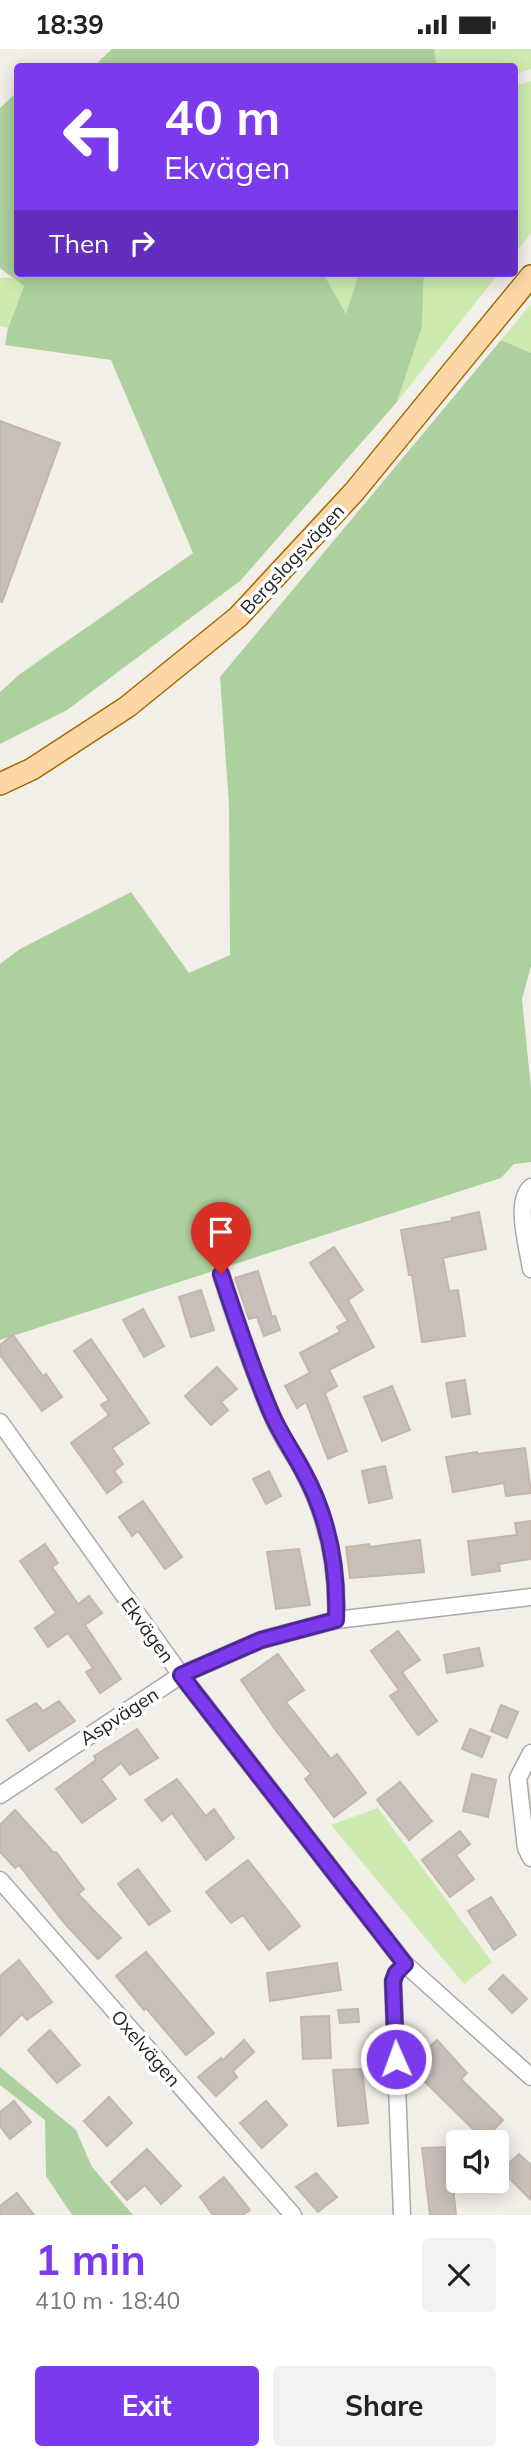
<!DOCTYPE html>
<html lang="en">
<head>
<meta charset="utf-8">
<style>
	:root { --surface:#fff; --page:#f2f2f2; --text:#222; --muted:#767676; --accent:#7c3aed }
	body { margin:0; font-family:Mulish,sans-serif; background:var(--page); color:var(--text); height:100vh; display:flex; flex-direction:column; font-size:26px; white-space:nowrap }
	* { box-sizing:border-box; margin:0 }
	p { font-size:23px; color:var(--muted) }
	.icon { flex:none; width:38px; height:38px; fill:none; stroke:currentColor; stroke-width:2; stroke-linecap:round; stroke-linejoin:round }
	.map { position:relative; height:2166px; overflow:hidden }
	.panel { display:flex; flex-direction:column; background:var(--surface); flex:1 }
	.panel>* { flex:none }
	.banner { position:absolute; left:14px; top:14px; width:504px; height:214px; border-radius:7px; box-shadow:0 4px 18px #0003; background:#7c3aed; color:#fff; overflow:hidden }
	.controls { position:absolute; left:446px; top:2081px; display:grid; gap:14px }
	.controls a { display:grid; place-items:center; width:63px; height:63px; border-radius:7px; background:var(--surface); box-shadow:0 4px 18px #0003; font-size:35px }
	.pin { position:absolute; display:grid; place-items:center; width:60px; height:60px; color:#fff; margin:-72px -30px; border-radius:50% 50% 50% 0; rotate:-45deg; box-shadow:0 0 7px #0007 }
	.pin .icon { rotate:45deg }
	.me { position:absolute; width:77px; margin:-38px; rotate:358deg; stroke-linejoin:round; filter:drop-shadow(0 0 5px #0008) }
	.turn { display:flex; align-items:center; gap:24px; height:147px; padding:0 35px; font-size:32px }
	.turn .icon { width:91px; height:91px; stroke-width:2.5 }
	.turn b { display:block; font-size:49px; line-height:60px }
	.then { display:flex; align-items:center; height:66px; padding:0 35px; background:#0003; gap:14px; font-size:26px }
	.round { display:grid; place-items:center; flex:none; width:74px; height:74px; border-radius:7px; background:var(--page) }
	.head { display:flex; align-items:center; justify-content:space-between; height:119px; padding:0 35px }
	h1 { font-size:42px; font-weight:700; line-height:52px; color:var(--accent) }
	.action { display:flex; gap:14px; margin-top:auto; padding:14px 35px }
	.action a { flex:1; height:80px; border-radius:7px; background:var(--accent); color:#fff; font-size:28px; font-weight:700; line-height:80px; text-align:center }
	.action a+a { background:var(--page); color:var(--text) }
	.status { display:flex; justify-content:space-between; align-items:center; height:49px; padding:0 35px; background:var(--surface); direction:ltr }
	.status svg { height:19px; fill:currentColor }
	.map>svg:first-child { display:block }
	.grass { fill:#cdebb0 }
	.forest { fill:#add19e }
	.building { fill:#c7bfb8; stroke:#c4b6ab; stroke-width:2 }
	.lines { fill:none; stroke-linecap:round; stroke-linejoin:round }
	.minor-casing { stroke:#a9a9a9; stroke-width:19 }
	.major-casing { stroke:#a06b00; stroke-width:24 }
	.minor { stroke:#fff; stroke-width:16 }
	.major { stroke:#fcd6a4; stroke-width:21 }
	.route-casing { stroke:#51269a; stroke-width:18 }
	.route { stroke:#7c3aed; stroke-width:12 }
	.labels { text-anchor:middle; stroke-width:7; stroke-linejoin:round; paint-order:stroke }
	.street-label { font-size:19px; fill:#222; stroke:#fff }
</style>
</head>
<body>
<div class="status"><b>18:39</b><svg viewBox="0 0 49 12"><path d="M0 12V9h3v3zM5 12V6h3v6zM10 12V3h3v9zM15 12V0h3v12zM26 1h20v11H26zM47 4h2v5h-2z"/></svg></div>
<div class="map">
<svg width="531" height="2166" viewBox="0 0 531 2166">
	<rect width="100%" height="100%" fill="#f2efe9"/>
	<g class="grass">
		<path d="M434,0H531V20L515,26L514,18L437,17Z"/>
		<path d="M531,32V184L515,205V37Z"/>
		<path d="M323,224H359L346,266Z"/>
		<path d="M424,224H499L397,353L422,278Z"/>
		<path d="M0,229H13L24,236L8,279L0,277Z"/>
		<path d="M531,255V304L501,291Z"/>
		<path d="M378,1759L492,1913L464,1935L331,1776Z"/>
	</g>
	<g class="forest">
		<path d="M112,0H434L437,17H94Z"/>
		<path d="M17,43L18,224H323L346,265L359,224H424L422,278L397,353L240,532L67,661L0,695V643L20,625L193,504L111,311L5,296L8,279L24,237L0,219V59Z"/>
		<path d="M501,291L531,304V917L522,950L531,1039V1113L514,1115L501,1129L0,1291V915L20,900L131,843L189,924L230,906L229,756L220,628Z"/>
		<path d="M0,2018L76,2081L92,2118L133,2166H72L46,2127L45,2071L0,2036Z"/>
	</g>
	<g class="building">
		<path d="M0,372L60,394L2,553L0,552Z"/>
		<path d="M479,1163L486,1200L443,1209L449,1242L458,1241L465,1287L422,1293L412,1226H409L401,1181L452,1172V1169Z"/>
		<path d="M334,1198L363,1241L348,1251L374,1298L329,1321L337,1337L325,1344L347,1402L328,1410L306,1353L297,1359L285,1337L310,1324L300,1304L340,1283L337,1278L348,1272L310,1214Z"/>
		<path d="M258,1222L272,1268L275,1267L280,1281L264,1287L257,1268L249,1270L235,1229Z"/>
		<path d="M201,1241L214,1281L191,1288L179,1248Z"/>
		<path d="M143,1260L164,1297L144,1308L123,1271Z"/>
		<path d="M13,1286L43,1327L46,1325L62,1348L42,1362L0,1306V1296Z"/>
		<path d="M91,1290L149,1374L112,1399L123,1415L114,1422L122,1433L107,1444L71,1394L109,1366L101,1356L109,1351L74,1302Z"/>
		<path d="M217,1318L237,1340L221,1353L228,1361L211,1376L185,1347Z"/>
		<path d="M465,1331L470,1365L452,1368L446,1334Z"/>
		<path d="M392,1337L410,1381L382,1392L364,1348Z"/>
		<path d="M525,1399L531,1444L506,1447L504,1434L453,1443L446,1408L477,1403V1405Z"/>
		<path d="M385,1417L392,1449L369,1454L362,1422Z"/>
		<path d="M269,1422L281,1447L266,1455L253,1430Z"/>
		<path d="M143,1452L182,1508L165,1520L138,1482L132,1487L119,1468Z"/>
		<path d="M531,1472V1510L499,1515L500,1522L472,1526L468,1492L517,1486L515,1474Z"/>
		<path d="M420,1491L424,1523L350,1529L346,1498L369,1495L370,1498Z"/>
		<path d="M45,1495L58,1514L52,1518L78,1555L89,1547L102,1564L85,1576L121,1630L100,1644L86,1623L93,1619L68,1584L48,1598L35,1579L56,1564L20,1512Z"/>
		<path d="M299,1500L310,1556L276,1560L267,1503Z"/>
		<path d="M398,1582L420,1611L402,1623L437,1672L418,1686L390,1647L399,1641L371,1602Z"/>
		<path d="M479,1599L483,1617L447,1624L444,1606Z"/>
		<path d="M278,1605L304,1641L286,1653L331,1710L337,1705L366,1744L334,1768L305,1730L311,1725L277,1683L241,1631Z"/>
		<path d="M59,1652L75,1672L29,1702L7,1671L36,1654L43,1662Z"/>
		<path d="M501,1656L518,1663L507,1689L491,1682Z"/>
		<path d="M137,1680L158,1709L130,1726L121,1714L101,1730L116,1750L82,1774L56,1740L96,1711L94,1707Z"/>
		<path d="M470,1680L490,1688L482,1708L462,1700Z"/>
		<path d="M472,1725L496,1731L488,1768L463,1762Z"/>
		<path d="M177,1730L206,1767L214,1760L234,1789L206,1811L172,1764L162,1772L145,1751Z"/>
		<path d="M400,1733L432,1772L409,1791L377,1751Z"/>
		<path d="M15,1761L54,1804L56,1803L84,1840L78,1845L121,1889L98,1910L66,1876L19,1816L15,1819L0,1803V1776Z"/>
		<path d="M460,1782L470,1795L456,1806L474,1830L450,1848L422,1811Z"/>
		<path d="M248,1811L300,1877L269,1901L243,1866L231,1874L206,1843Z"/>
		<path d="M138,1820L170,1862L149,1876L118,1835Z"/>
		<path d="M491,1848L516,1886L494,1901L468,1862Z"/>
		<path d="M146,1903L214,1984L186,2006L146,1959L144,1961L116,1927Z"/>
		<path d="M19,1911L52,1953L27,1971L22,1965L0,1987V1927Z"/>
		<path d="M337,1914L341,1941L270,1952L267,1924Z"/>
		<path d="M503,1926L527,1950L512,1964L489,1940Z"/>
		<path d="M358,1960L359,1973L340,1974L338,1961Z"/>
		<path d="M329,1967L331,2009L303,2010L301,1968Z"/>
		<path d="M50,1981L80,2016L57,2034L28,2001Z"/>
		<path d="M244,1991L254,2003L233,2022L237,2028L216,2047L198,2028L221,2009L222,2012Z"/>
		<path d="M437,1991L467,2024L461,2030L503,2071L484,2091L409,2017Z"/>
		<path d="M362,2020L368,2074L338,2077L333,2021Z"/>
		<path d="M109,2048L132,2074L107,2097L84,2072Z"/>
		<path d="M14,2052L31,2073L10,2090L0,2077V2063Z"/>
		<path d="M266,2052L287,2076L262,2099L240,2074Z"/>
		<path d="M449,2098L456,2166H430L422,2099Z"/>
		<path d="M147,2100L181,2137L161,2155L145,2136L127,2151L111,2133Z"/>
		<path d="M519,2105L531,2116V2151L501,2121Z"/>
		<path d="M316,2124L337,2148L318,2163L296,2138Z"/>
		<path d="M224,2128L250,2161L243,2166H213L200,2148Z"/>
		<path d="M17,2144L34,2166H0V2157Z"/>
	</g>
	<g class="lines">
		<g class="minor-casing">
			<g id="minor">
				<path d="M531,1138C514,1153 528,1199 531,1220"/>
				<path d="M221,1225C237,1275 253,1323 274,1371C282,1389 294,1405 303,1422C328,1469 338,1519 336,1571"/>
				<path d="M0,1373L181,1626L405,1915L531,2028"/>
				<path d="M531,1704L518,1729L526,1799L531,1809"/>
				<path d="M0,1746L181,1626L261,1591L336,1571L531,1548"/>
				<path d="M0,1831L293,2166"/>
				<path d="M402,2166L393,1932L396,1924L405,1915"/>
			</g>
		</g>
		<g class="major-casing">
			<path id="major" d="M0,735L32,720L127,658L238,568L354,443L531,227"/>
		</g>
		<use href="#minor" class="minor"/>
		<use href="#major" class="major"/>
	</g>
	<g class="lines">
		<g class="route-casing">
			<path id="route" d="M221,1225C237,1273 252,1320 272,1366C281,1386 293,1403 303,1422C329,1469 338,1518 336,1571L261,1591L181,1626L405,1915L396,1924L393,1932L396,2010"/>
		</g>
		<use href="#route" class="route"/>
	</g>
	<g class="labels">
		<g class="street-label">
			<text transform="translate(292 510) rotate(-47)" y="7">Bergslagsvägen</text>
			<text transform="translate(148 1581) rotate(54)" y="7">Ekvägen</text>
			<text transform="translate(119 1667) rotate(-33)" y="7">Aspvägen</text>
			<text transform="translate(146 1999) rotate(49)" y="7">Oxelvägen</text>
		</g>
	</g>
</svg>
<div class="controls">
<a><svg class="icon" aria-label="sound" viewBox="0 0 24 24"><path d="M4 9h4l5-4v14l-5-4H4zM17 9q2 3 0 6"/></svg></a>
</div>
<div class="pin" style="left:221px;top:1225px;background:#d93025"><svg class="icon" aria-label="arrive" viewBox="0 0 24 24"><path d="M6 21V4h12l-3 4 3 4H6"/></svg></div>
<svg class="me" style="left:396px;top:2010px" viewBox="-20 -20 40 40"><circle r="17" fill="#7c3aed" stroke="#fff" stroke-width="3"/><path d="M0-11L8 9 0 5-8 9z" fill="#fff"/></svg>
<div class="banner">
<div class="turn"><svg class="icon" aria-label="left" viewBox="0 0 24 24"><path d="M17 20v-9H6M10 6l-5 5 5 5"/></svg><div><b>40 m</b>Ekvägen</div></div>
<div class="then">Then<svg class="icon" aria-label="right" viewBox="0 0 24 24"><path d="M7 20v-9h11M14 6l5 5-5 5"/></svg></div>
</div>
</div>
<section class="panel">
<div class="head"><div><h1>1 min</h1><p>410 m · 18:40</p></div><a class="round"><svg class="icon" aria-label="close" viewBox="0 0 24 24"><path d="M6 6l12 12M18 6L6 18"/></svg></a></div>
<div class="action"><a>Exit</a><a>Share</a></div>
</section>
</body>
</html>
